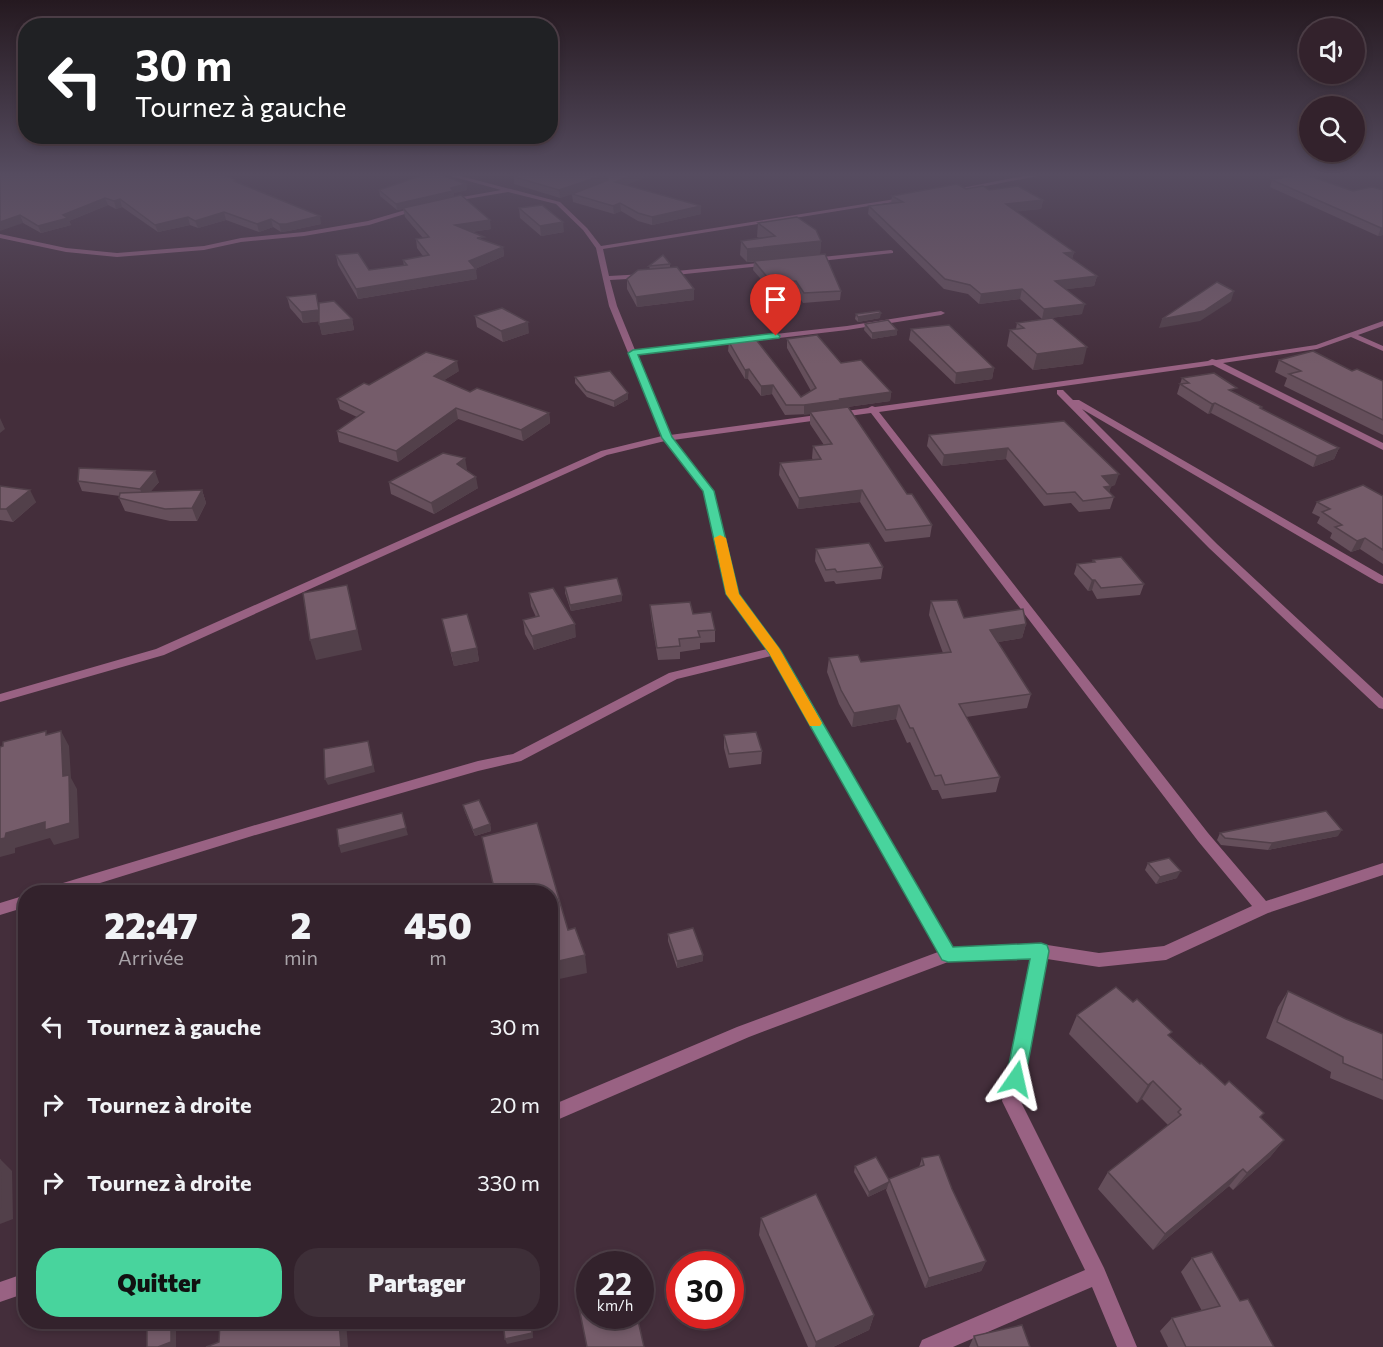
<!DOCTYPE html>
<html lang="fr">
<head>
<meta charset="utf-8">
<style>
	:root { --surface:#33222c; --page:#3e2f38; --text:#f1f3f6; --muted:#a9a4a9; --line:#4e3f48; --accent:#48d49d }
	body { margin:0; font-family:Commissioner,sans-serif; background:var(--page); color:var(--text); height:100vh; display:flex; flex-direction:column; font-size:22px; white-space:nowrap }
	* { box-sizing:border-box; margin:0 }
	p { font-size:20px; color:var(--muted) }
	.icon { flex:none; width:33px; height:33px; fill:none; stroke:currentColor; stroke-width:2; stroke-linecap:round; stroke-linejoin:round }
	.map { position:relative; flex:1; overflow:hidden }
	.panel { position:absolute; left:18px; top:885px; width:540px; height:444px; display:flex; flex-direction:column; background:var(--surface); border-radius:24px; box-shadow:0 3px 9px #0003,0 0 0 2px var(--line) }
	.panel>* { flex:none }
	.guide { position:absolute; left:18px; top:18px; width:540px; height:126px; border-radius:24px; box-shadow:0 3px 9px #0003,0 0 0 2px var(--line); background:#202124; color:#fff; overflow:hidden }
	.buttons { position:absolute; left:1299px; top:18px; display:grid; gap:12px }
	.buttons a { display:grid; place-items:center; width:66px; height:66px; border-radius:50%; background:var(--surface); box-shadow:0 3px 9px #0003,0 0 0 2px var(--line); font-size:30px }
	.speed { position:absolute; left:576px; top:1251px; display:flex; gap:12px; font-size:30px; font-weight:700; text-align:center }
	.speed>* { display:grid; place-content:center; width:78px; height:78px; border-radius:50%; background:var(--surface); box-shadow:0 3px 9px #0003,0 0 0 2px var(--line); line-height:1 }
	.speed small { font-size:15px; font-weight:400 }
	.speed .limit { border:9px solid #d22; background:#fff; color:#111 }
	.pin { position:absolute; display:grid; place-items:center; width:51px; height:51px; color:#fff; margin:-62px -26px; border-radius:50% 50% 50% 0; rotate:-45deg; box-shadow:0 0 6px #0007 }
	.pin .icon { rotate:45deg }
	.me { position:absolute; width:66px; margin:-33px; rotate:11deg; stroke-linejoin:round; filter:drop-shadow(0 0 4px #0008) }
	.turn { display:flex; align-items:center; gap:21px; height:126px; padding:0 18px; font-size:27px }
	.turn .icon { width:78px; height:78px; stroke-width:2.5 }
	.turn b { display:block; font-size:42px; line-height:51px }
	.eta { display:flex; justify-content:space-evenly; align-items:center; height:102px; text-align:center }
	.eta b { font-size:36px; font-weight:800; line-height:42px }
	.button { display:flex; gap:12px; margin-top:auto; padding:12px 18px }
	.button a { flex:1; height:69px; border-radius:24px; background:var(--accent); color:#111; font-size:24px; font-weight:800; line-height:69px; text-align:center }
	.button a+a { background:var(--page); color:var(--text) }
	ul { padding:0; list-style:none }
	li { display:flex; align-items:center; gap:18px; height:78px; padding:0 18px }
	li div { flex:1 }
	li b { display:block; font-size:22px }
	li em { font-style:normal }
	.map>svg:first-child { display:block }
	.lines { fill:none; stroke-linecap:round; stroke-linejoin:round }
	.street { fill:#996283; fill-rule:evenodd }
	.wall { fill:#654f5b }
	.shaded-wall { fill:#52404a }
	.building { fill:#755c6a; stroke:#52404a; stroke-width:1.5 }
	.route { fill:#48d49d; stroke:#2f8a66; stroke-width:1.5 }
	.slow { fill:#f59e0b }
</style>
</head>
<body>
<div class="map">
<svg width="1383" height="1347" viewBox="0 0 1383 1347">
	<rect width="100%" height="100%" fill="#442e3b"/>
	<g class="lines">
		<g class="street">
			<path d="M447,175H457L560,202L587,228L601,246L908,197L906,200L603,249L609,276L645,274L649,276L645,278L610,280L617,306L635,350L847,326L941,311L945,313L941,315L847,330L637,355L670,435L868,408L872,406L875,407L1208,361L1212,359L1216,360L1316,345L1383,321V326L1358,335L1383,346V351L1351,337L1317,349L1223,363L1383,443V450L1213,365L879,412L1208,833L1266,901L1383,863V875L1268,913L1166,960L1099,967L1047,959L1020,1100L1104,1268L1137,1347H1117L1092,1287L953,1347H919L922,1340L1085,1270L1002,1101L1032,958L948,962L749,1037L550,1123V1106L737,1027L938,952L771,656L677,679L521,761L478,771L252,836L71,892H46L48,888L53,886L252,826L478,761L513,754L669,673L767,649L727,594L704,491L665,441L607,455L164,655L0,702V694L156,649L601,451L662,436L609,306L596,248L583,230L556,204L508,192L449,202L451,199L501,190ZM871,413L1198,841L1252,906L1164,946L1099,953L1041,944L952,948L780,651L738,594L714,491L673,440Z"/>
			<path d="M1029,175H1043L949,193L946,191Z"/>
			<path d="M419,206L422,208L421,209L369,225L304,236L241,242L204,250L117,257L66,252L0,238V234L66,248L117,253L204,246L241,238L304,232L368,221Z"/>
			<path d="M891,250L893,251V253L812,262L809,260L812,258Z"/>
			<path d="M768,262L771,264L770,265L666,276L662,274L666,272Z"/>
			<path d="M1057,390H1063L1073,400H1079L1383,576V584L1379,583L1082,409L1217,544L1383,698V709L1379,708L1209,548L1057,394Z"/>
			<path d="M26,895V907L0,915V903Z"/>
			<path d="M26,1273V1293L0,1302V1282Z"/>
		</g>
	</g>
	<g class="wall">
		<path d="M0,175L236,182L321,224L288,231L281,232L273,227L259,232L226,220L198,228L190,225L158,232L122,207L116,209L108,205L69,221L71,225L41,233L23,223Z"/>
		<path d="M514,177L627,185L701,214L652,225L638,221L621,211L614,214L573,202L572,194L581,191L560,198L514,184Z"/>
		<path d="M1272,180L1353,191L1372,187L1383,235L1378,236L1270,187Z"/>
		<path d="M466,184L467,190L454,193V196L491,229L472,232L484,241L503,247L504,256L475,269L477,279L358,299L338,265L336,255L369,270L404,266L403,260L423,256L417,248L416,239L423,238L405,217L403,209L397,210L380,196L379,190Z"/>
		<path d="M966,189L989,190L1043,200L1041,209L1016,211L1074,252L1072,259L1097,276L1094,286L1066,289L1082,314L1042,319L1020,299L979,304L968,294L944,289L868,214L869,206L891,204L892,196Z"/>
		<path d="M519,208L564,232L541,236L520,218Z"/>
		<path d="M758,223L821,241L820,254L841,291L840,300L803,303L795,290L772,292L753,270L754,262H747L740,255L741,241L760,238L757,237Z"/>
		<path d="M670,264V267L694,289V300L637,307L627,289V279L650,269L649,266Z"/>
		<path d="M287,297L352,319L354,330L322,335L319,321L303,323L290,308Z"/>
		<path d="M856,314L880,318L858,322L855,319Z"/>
		<path d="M475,316L529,333L503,342L477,327Z"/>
		<path d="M1017,323L1083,364L1033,370L1007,346L1010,330L1016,329Z"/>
		<path d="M865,324L897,335L872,339L864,330Z"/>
		<path d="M911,329L994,368L992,379L955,384L909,340Z"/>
		<path d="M787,339L841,363L891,392L890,401L840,408L907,494L932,525L930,537L885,542L860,502L798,509L779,475L780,463L813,460L812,458L813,446L824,445L810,424V414L785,415L772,394L761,396L748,379H745L728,351L729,342L801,397L811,391L787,348Z"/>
		<path d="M1279,360L1352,371L1383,381V435L1284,386L1287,378L1275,372Z"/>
		<path d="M459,371L444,380L470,392L549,413L550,423L523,441L458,419L398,462L339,442L337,431L357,417L340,409L337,399L369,385Z"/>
		<path d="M575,377L628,399L614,407L587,397L575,383Z"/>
		<path d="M1182,378L1236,393L1262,407V409L1339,448L1334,459L1313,467L1211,413L1208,414L1177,394Z"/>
		<path d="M1064,421L1115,485L1111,486L1109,492L1114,497L1110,509L1079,512L1071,503L1044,506L1006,459L942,466L927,446L929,435Z"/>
		<path d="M467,469L466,470L478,488L434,514L391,494L389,482Z"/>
		<path d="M78,481L159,482L150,492L202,490L206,503L197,521H170L125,511L119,498L120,496L82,491Z"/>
		<path d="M0,486L36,502L13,522L0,520Z"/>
		<path d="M1383,496V564L1360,549L1351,552L1330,538L1332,533L1317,523L1320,517L1312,513L1317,502Z"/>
		<path d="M816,549L883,567L881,579L836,584L834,581L825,582L815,561Z"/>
		<path d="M1093,560L1144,584L1140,595L1097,599L1092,590L1088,591L1074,574L1077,564L1092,563Z"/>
		<path d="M565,587L622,601L571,611L565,593Z"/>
		<path d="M529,593L576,637L534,650L525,634L523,620L536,617L531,606Z"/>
		<path d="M931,601L964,618L1026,624L1022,638L998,642L1031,694L1027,708L966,717L1000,777L996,792L942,799L938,790H932L910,742L907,743L896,719L852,727L839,704L827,672L829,658L861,662L943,653L929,615Z"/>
		<path d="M650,605L693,614L715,630V642L700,643V649L680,652V659L658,660L651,618Z"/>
		<path d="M442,619L477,648L479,661L454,666Z"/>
		<path d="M724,735L762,751L761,764L729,768L724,748Z"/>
		<path d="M463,805L490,824L491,831L475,836L465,812Z"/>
		<path d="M1220,833L1338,836L1268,850L1221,845L1217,840Z"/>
		<path d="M1148,863L1177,878L1156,884L1145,870Z"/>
		<path d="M668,934L703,961L677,968L668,941Z"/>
		<path d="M1288,991L1346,1019L1383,1034V1100L1330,1078L1331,1072L1266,1038L1278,1007Z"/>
		<path d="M1077,1015L1169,1037L1284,1140L1270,1157L1233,1190L1229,1186L1153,1250L1098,1189L1108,1172L1168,1125L1142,1099L1137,1103L1069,1034Z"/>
		<path d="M922,1158L952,1189L986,1261L981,1271L925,1288L886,1190L887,1188L868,1197L854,1172L855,1166L889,1180L919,1167Z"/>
		<path d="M761,1218L874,1315L869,1330L833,1347H808L759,1235Z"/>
		<path d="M1192,1258L1240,1301L1274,1347H1168L1160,1331L1172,1318L1202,1311L1181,1272Z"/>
		<path d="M974,1336L1030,1347H969Z"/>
	</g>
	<g class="shaded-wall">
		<path d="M604,175H608V181L560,198L559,190Z"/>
		<path d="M633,175H652L616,189L615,182Z"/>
		<path d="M466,184L467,190L454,193V197L397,210L396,204Z"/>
		<path d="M105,198L108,205L69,221L71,225L41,233L38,226Z"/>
		<path d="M120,199L122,207L116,209L114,201Z"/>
		<path d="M1043,200L1041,209L1004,213L1006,204Z"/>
		<path d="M620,203L621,211L614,214L613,206Z"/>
		<path d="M701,206V214L652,225V217Z"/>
		<path d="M224,212L226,220L198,228L195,221Z"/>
		<path d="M20,215L23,223L0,231V222Z"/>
		<path d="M320,216L321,224L288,231L281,232L279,224Z"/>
		<path d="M188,217L190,225L158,232L155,225Z"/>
		<path d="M271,219L273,227L259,232L257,224Z"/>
		<path d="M490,220L491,229L456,234L455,225Z"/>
		<path d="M563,222L564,232L541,236L540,226Z"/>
		<path d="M1381,228H1383V235L1378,236Z"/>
		<path d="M821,241L820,255L747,262V249Z"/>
		<path d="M503,247L504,256L473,270L476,269L477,279L358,299L356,289L469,261Z"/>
		<path d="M1074,252L1071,262L1064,253Z"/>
		<path d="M1097,276L1094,286L1053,291L1055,281Z"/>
		<path d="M694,289V300L637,307L636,297Z"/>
		<path d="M1022,289L1020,299L979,304L981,294Z"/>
		<path d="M1234,291L1231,301L1200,321L1159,328L1162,319Z"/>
		<path d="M316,294L321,321L303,323L301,312Z"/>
		<path d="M1085,304L1082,314L1042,319L1044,309Z"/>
		<path d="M881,313L880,318L858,322V317Z"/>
		<path d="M352,319L354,330L322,335L319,324Z"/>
		<path d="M528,322L529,333L503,342L501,331Z"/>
		<path d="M897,330V335L872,339V333Z"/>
		<path d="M1087,347L1083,364L1033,370L1037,354Z"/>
		<path d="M457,361L459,371L435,386L434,376Z"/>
		<path d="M994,368L992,379L955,384L956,373Z"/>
		<path d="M749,369L748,379H745V370Z"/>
		<path d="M773,385L772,394L761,396V386Z"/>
		<path d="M891,392L890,401L840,408V410L804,415V405L840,399Z"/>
		<path d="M628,393V399L614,407V401Z"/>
		<path d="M1215,403L1211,413L1208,414L1212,404Z"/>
		<path d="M456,408L458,419L398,462L396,451Z"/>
		<path d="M549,413L550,423L523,441L521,430Z"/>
		<path d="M0,418L5,429L0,433Z"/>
		<path d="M1008,448L1006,459L942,466L944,455Z"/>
		<path d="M1339,448L1334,459L1313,467L1317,456Z"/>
		<path d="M465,458L467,469L459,475L457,464Z"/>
		<path d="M155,471L159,482L144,499L140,489Z"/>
		<path d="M1119,474L1115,485L1111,486L1108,497L1102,476Z"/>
		<path d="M476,477L478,488L434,514L431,503Z"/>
		<path d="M30,490L36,502L13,522L6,509Z"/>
		<path d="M202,490L206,503L197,521L192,508Z"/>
		<path d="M862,490L860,502L798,509L799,498Z"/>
		<path d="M1365,538L1360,549L1351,552L1357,541Z"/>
		<path d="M1092,580H1095L1092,590L1088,591Z"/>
		<path d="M347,585L362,650L316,660L310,640Z"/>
		<path d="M622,595V601L571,611L570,605Z"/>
		<path d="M575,624L576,637L534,650L532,636Z"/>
		<path d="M1026,624L1022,638L986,644L990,630Z"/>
		<path d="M477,648L479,661L454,666L451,653Z"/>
		<path d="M899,705L896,719L852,727L854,713Z"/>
		<path d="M61,731L69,746L71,778L77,789L79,838L54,845L50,838L15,848V853L0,857V839L63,776Z"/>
		<path d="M368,741L375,772L328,785L325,779Z"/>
		<path d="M490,824L491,831L475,836L473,830Z"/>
		<path d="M406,828L408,835L341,853L339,846Z"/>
		<path d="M1342,830L1338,836L1268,850L1272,843Z"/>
		<path d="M1181,871L1177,878L1156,884L1160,877Z"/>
		<path d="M585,955L587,973L550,981V963Z"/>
		<path d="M703,955V961L677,968V961Z"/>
		<path d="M1153,1081L1142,1099L1137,1103L1148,1085Z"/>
		<path d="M1284,1140L1270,1157L1233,1190L1247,1173Z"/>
		<path d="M0,1159L12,1171L13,1219L0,1224Z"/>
		<path d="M1243,1169L1229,1186L1153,1250L1165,1234Z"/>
		<path d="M889,1182L887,1188L868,1197L869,1192Z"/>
		<path d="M986,1261L981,1271L925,1288L929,1278Z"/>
		<path d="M874,1315L869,1330L833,1347H815L816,1342Z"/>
		<path d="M171,1322H179L176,1323V1347H158Z"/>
		<path d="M339,1322H346L348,1347H341Z"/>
		<path d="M531,1322H532L533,1338L507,1344L505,1339Z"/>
	</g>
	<g class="building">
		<path d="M0,175H224L235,179L234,181L320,216L286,224H279L271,219L257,224L224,212L195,221L188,217L155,225L120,199L114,201L105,198L63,215L68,218L38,226L20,215L0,222Z"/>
		<path d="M423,175H442L466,184L451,188L453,191L396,204L379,190Z"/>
		<path d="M519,175H604L559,190L514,177Z"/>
		<path d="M608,175H633L615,182L701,206L652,217L638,213L620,203L613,206L572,194L608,180Z"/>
		<path d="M1295,175H1307L1353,191L1372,187L1383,190V228H1381L1272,180Z"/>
		<path d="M957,184L966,189L983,186L989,190L1018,186L1043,200L1006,204L1074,252L1064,253L1097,276L1055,281L1085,304L1044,309L1022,289L981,294L970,285L945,279L869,206L903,202L892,196Z"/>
		<path d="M461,195L490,220L455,225L484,237L477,238L503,247L469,261L476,269L356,289L336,255L358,253L369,270L407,265L403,260L429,255L416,239L429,237L403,208Z"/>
		<path d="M542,205L563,222L540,226L519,208Z"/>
		<path d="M797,217L816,230L821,241L747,249L741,241L775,236L758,223Z"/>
		<path d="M825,254L841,291L804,293L796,281L772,283L754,261Z"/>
		<path d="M663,255L670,264L649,266Z"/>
		<path d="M677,267L694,289L636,297L627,279L638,270Z"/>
		<path d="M1217,282L1234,291L1204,311L1162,319Z"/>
		<path d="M316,294L319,310L301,312L287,297Z"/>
		<path d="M334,301L352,319L319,324V303Z"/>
		<path d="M502,308L528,322L501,331L475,316Z"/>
		<path d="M879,311L881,313L858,317L856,314Z"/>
		<path d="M1052,318L1087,347L1037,354L1010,330L1024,328L1017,323Z"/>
		<path d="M888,320L897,330L872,333L865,324Z"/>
		<path d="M949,325L994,368L956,373L911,329Z"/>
		<path d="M817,335L841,363L861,360L891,392L840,399L841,400L804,405H786L773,385L761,386L749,369L745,370L729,342L754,337L801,397L816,388L787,339Z"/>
		<path d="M1313,351L1352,371L1357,369L1383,381V420L1289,374L1301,371L1279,360Z"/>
		<path d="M426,352L457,361L434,376L470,392L477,388L549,413L521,430L456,408L396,451L337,431L364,412L337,399L364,383L369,385Z"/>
		<path d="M610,371L628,393L614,401L586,391L575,377Z"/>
		<path d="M1214,373L1237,388L1229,390L1262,407L1260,408L1339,448L1317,456L1215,403L1212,404L1180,384L1189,383L1182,378Z"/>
		<path d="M848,407L907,494H912L932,525L886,530L862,490L799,498L780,463L821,459L813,446L832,444L810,412Z"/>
		<path d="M1064,421L1119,474L1102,476L1111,486L1104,487L1114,497L1083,501L1075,492L1047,494L1008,448L944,455L929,435Z"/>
		<path d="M443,453L465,458L457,464L476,477L431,503L389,482Z"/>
		<path d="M79,468L155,471L140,489L78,481Z"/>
		<path d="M1363,485L1383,496V550L1365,538L1357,541L1335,527L1342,525L1322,512L1330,509L1317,502Z"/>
		<path d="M0,486L30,490L6,509H0Z"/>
		<path d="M202,490L192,508L165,509L119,498L120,493Z"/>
		<path d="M869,543L883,567L837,572L835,569L826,570L816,549Z"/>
		<path d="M1121,557L1144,584L1101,588L1095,580H1092L1077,564L1095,562L1093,560Z"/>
		<path d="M617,578L622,595L570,605L565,587Z"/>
		<path d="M347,585L357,630L310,640L303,593Z"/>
		<path d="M553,588L575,624L532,636L523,620L539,616L529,593Z"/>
		<path d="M957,600L964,618L1023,609L1026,624L990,630L1031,694L959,704L1000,777L945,785L941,775L935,776L913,728H910L899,705L854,713L841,690L829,658L858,655L861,662L951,652L931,601Z"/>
		<path d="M690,602L693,614L711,612L715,630L698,631L700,637L679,639L680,646L657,648L650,605Z"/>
		<path d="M467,614L477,648L451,653L442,619Z"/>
		<path d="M46,731V735L61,731L63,776L69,775L70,823L45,830V822L6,833L5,838L0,839V747L3,746V742Z"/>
		<path d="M756,732L762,751L729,754L724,735Z"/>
		<path d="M368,741L373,766L325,779L324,749Z"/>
		<path d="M479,800L490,824L473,830L463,805Z"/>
		<path d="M1326,811L1342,830L1272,843L1225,838L1220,833Z"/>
		<path d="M402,813L406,828L339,846L337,829Z"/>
		<path d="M537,823L568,930L575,928L585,955L550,963V892H495L482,837Z"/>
		<path d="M1169,858L1181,871L1160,877L1148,863Z"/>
		<path d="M693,928L703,955L677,961L668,934Z"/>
		<path d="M1116,987L1133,1002L1137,999L1172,1032L1168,1035L1200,1064L1201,1063L1225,1085L1229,1081L1264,1113L1260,1117L1284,1140L1247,1173L1243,1169L1165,1234L1108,1172L1181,1115L1178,1112L1181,1109L1153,1081L1148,1085L1077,1015Z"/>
		<path d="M1288,991L1346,1019L1383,1034V1080L1343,1063V1057L1277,1022Z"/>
		<path d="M939,1155L952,1189L986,1261L929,1278L889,1179L924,1165L922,1158Z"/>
		<path d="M876,1157L889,1180V1182L869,1192L855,1166Z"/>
		<path d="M0,1159L1,1208H0Z"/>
		<path d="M816,1194L874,1315L816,1342L761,1218Z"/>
		<path d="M1212,1252L1240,1301L1248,1299L1274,1347H1186L1172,1318L1220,1306L1192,1258Z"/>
		<path d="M590,1283V1316H637L644,1347H587L575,1288Z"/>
		<path d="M147,1322H171V1342L158,1347H147Z"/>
		<path d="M220,1322H339L341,1347H206L219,1342Z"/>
		<path d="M503,1322H531L532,1333L505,1339Z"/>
		<path d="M1022,1325L1030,1347H978L974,1336Z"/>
	</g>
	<linearGradient id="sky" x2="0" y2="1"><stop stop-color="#251920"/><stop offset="0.48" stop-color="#564c60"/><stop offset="1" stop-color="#564c60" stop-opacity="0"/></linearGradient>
	<rect width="1383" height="364" fill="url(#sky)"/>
	<path class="route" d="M776,333L780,336L779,338L638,355L672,437L714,491L739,594L781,651L953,947L1041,943L1047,945L1049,951L1025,1079L1022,1086L1016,1088L1009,1086L1006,1079L1030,959L948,962L942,960L769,653L726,594L703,491L662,438L628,353L633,350Z"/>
	<path class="slow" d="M720,535L726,538L739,594L779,648L822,723L820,726H810L769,653L726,594L714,538Z"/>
</svg>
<div class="buttons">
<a><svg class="icon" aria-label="sound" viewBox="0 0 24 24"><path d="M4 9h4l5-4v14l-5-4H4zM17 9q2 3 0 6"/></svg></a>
<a><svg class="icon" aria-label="search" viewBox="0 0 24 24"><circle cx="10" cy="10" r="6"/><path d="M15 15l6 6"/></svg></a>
</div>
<div class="speed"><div>22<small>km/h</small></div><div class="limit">30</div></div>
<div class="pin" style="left:776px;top:336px;background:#d93025"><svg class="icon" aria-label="arrive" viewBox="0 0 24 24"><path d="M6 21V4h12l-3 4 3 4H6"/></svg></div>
<svg class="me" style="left:1016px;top:1079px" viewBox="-20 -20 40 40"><path d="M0-17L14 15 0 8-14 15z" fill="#48d49d" stroke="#fff" stroke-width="4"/></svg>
<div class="guide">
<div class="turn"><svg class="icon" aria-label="left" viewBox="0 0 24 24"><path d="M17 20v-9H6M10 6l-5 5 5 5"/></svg><div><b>30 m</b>Tournez à gauche</div></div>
</div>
<section class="panel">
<div class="eta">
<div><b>22:47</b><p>Arrivée</p></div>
<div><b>2</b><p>min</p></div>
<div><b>450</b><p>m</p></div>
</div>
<ul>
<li><svg class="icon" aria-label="left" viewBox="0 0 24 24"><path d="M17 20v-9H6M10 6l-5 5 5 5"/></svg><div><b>Tournez à gauche</b></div><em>30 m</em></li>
<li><svg class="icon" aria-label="right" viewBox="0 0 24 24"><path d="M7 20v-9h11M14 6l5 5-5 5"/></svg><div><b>Tournez à droite</b></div><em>20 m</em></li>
<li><svg class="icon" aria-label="right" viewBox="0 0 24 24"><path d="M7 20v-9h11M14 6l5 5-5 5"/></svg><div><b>Tournez à droite</b></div><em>330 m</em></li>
</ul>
<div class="button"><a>Quitter</a><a>Partager</a></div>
</section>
</div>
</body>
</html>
